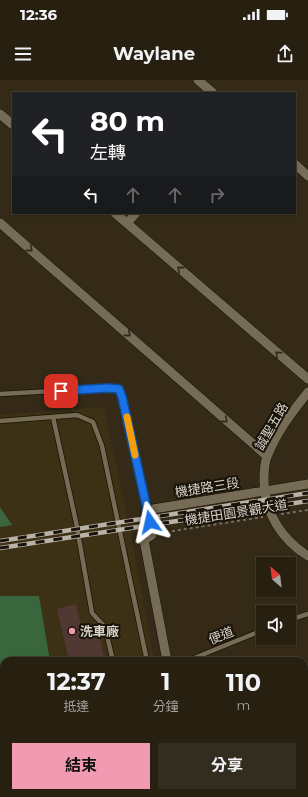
<!DOCTYPE html>
<html lang="zh-TW">
<head>
<meta charset="utf-8">
<style>
	:root { --surface:#272011; --page:#332d1f; --text:#f1f3f6; --muted:#a4a39f; --line:#433e31; --accent:#f19ab2 }
	body { margin:0; font-family:Montserrat,"Noto Sans TC",sans-serif; background:var(--page); color:var(--text); height:100vh; display:flex; flex-direction:column; font-size:15px; white-space:nowrap }
	* { box-sizing:border-box; margin:0 }
	p { font-size:13px; color:var(--muted) }
	.icon { flex:none; width:22px; height:22px; fill:none; stroke:currentColor; stroke-width:2; stroke-linecap:round; stroke-linejoin:round }
	.map { position:relative; flex:1; overflow:hidden }
	.drawer { position:absolute; left:0px; top:577px; width:308px; height:140px; display:flex; flex-direction:column; background:var(--surface); border-radius:12px 12px 0 0; box-shadow:0 1px 3px #0004,0 0 0 1px var(--line) }
	.drawer>* { flex:none }
	.guide { position:absolute; left:12px; top:12px; width:284px; height:122px; border-radius:0px; box-shadow:0 1px 3px #0004,0 0 0 1px var(--line); background:#202124; color:#fff; overflow:hidden }
	.needle { width:26px; rotate:332deg }
	.fabs { position:absolute; left:256px; top:477px; display:grid; gap:8px }
	.fabs a { display:grid; place-items:center; width:40px; height:40px; border-radius:0px; background:var(--surface); box-shadow:0 1px 3px #0004,0 0 0 1px var(--line); font-size:20px }
	.pin { position:absolute; display:grid; place-items:center; width:34px; height:34px; color:#fff; margin:-17px; border-radius:8px; box-shadow:0 2px 6px #0006 }
	.me { position:absolute; width:44px; margin:-22px; rotate:349deg; stroke-linejoin:round; filter:drop-shadow(0 0 3px #0008) }
	.turn { display:flex; align-items:center; gap:14px; height:84px; padding:0 12px; font-size:18px }
	.turn .icon { width:52px; height:52px; stroke-width:2.5 }
	.turn b { display:block; font-size:28px; line-height:34px }
	.lanes { display:flex; align-items:center; height:38px; padding:0 12px; background:#0003; justify-content:center; gap:20px; direction:ltr }
	.lanes .off { opacity:.35 }
	.eta { display:flex; justify-content:space-evenly; align-items:center; height:68px; text-align:center }
	.eta b { font-size:24px; font-weight:700; line-height:28px }
	.action { display:flex; gap:8px; margin-top:auto; padding:8px 12px }
	.action a { flex:1; height:46px; border-radius:0px; background:var(--accent); color:#111; font-size:16px; font-weight:700; line-height:46px; text-align:center }
	.action a+a { background:var(--page); color:var(--text) }
	.status { display:flex; justify-content:space-between; align-items:center; height:28px; padding:0 20px; background:var(--surface); direction:ltr }
	.status svg { height:11px; fill:currentColor }
	header { display:flex; justify-content:space-between; align-items:center; height:52px; padding:0 12px; background:var(--surface); font-size:18px; font-weight:700 }
	.map>svg:first-child { display:block }
	.built { fill:#3c3015 }
	.forest { fill:#39663c }
	.water { fill:#147182; stroke:#4f8e97 }
	.building { fill:#503833 }
	.lines { fill:none; stroke-linecap:round; stroke-linejoin:round }
	.lane-casing { stroke:#1b1302; stroke-width:6 }
	.street-casing { stroke:#1b1302; stroke-width:10 }
	.path { stroke:#776f5f; stroke-width:2; stroke-dasharray:3 3; stroke-linecap:butt }
	.lane { stroke:#766c56; stroke-width:4.5 }
	.street { stroke:#766c56; stroke-width:9 }
	.rail-casing { stroke:#b9b2a5; stroke-width:4.5 }
	.rail { stroke:#18130b; stroke-width:3; stroke-dasharray:9; stroke-linecap:butt }
	.oneway { stroke:#30291e }
	.route-casing { stroke:#114b97; stroke-width:10 }
	.route { stroke:#1a73e8; stroke-width:7 }
	.slow { stroke:#f59e0b; stroke-width:7 }
	.poi-dot { fill:#f19ab2; stroke:#18130b; stroke-width:1.5 }
	.labels { text-anchor:middle; stroke-width:4; stroke-linejoin:round; paint-order:stroke }
	.street-label { font-size:13px; fill:#d9d3c7; stroke:#18130b }
	.poi-label { font-size:13px; font-weight:bold; fill:#d9d3c7; stroke:#18130b; text-anchor:start }
</style>
</head>
<body>
<div class="status"><b>12:36</b><svg viewBox="0 0 49 12"><path d="M0 12V9h3v3zM5 12V6h3v6zM10 12V3h3v9zM15 12V0h3v12zM26 1h20v11H26zM47 4h2v5h-2z"/></svg></div>
<header><svg class="icon" aria-label="menu" viewBox="0 0 24 24"><path d="M4 6h16M4 12h16M4 18h16"/></svg>Waylane<svg class="icon" aria-label="share" viewBox="0 0 24 24"><path d="M12 15V3M7 8l5-5 5 5M5 13v7h14v-7"/></svg></header>
<div class="map">
<svg width="308" height="717" viewBox="0 0 308 717">
	<rect width="100%" height="100%" fill="#342a17"/>
	<path class="built" d="M104,327L132,459L154,581H4V713H108L106,717H0V335Z"/>
	<g class="forest">
		<path d="M0,427L12,445L0,447Z"/>
		<path d="M0,516H39L50,581H4V713H33L31,717H0Z"/>
	</g>
	<path class="water" d="M0,638L4,643V665L0,669Z"/>
	<path class="building" d="M76,524L83,553L98,549L105,581H69L57,529Z"/>
	<g class="lines">
		<g class="lane-casing">
			<g id="lane">
				<path d="M0,314L107,308L119,309L122,317L147,430"/>
				<path d="M53,337L76,442L92,533L105,547L113,581"/>
				<path d="M0,341L77,335L93,342L102,366L147,581"/>
				<path d="M289,540L308,534"/>
				<path d="M187,581L263,550"/>
				<path d="M96,717L98,713"/>
			</g>
		</g>
		<g class="street-casing">
			<g id="street">
				<path d="M198,0L213,13"/>
				<path d="M0,34L13,45"/>
				<path d="M295,84L308,96"/>
				<path d="M115,133L308,299"/>
				<path d="M0,143L267,376"/>
				<path d="M127,143L136,133"/>
				<path d="M308,312C292,332 276,353 267,377C264,384 264,393 264,401C265,433 281,459 308,476"/>
				<path d="M167,581L144,460L152,455L147,430L308,404"/>
				<path d="M122,717L123,713"/>
			</g>
		</g>
		<g class="path">
			<path d="M281,434L308,430"/>
			<path d="M160,453L263,437"/>
			<path d="M303,717L308,712"/>
		</g>
		<use href="#lane" class="lane"/>
		<use href="#street" class="street"/>
		<g class="rail-casing">
			<g id="rail">
				<path d="M0,461L308,413"/>
				<path d="M0,468L308,421"/>
			</g>
		</g>
		<use href="#rail" class="rail"/>
	</g>
	<defs><path id="oneway-chevron" d="M-2-3.5L2.5 0L-2 3.5" fill="none" stroke-width="1.6" stroke-linecap="round" stroke-linejoin="round"/></defs>
	<g class="oneway">
		<use href="#oneway-chevron" transform="translate(30 169) rotate(41)"/>
		<use href="#oneway-chevron" transform="translate(180 189) rotate(-139)"/>
		<use href="#oneway-chevron" transform="translate(128 254) rotate(41)"/>
		<use href="#oneway-chevron" transform="translate(278 274) rotate(-139)"/>
		<use href="#oneway-chevron" transform="translate(225 340) rotate(41)"/>
	</g>
	<g class="lines">
		<g class="route-casing">
			<path id="route" d="M61,311L107,308L119,309L122,317L150,442"/>
		</g>
		<use href="#route" class="route"/>
		<path class="slow" d="M127,337L135,375"/>
	</g>
	<circle class="poi-dot" cx="72" cy="551" r="4"/>
	<g class="labels">
		<g class="street-label">
			<text transform="translate(271 346) rotate(-60)" y="5">誠聖五路</text>
			<text transform="translate(207 407) rotate(-9)" y="5">機捷路三段</text>
			<text transform="translate(236 432) rotate(-9)" y="5">機捷田園景觀大道</text>
			<text transform="translate(221 555) rotate(-22)" y="5">便道</text>
		</g>
		<g class="poi-label">
			<text x="80" y="556">洗車廠</text>
		</g>
	</g>
</svg>
<div class="fabs">
<a><svg class="needle" viewBox="-14 -14 28 28"><path d="M0-13l5 13h-10z" fill="#e53935"/><path d="M0 13l5-13h-10z" fill="#a4a39f"/></svg></a>
<a><svg class="icon" aria-label="sound" viewBox="0 0 24 24"><path d="M4 9h4l5-4v14l-5-4H4zM17 9q2 3 0 6"/></svg></a>
</div>
<div class="pin" style="left:61px;top:311px;background:#d93025"><svg class="icon" aria-label="arrive" viewBox="0 0 24 24"><path d="M6 21V4h12l-3 4 3 4H6"/></svg></div>
<svg class="me" style="left:150px;top:442px" viewBox="-20 -20 40 40"><path d="M0-17L14 15 0 8-14 15z" fill="#1a73e8" stroke="#fff" stroke-width="4"/></svg>
<div class="guide">
<div class="turn"><svg class="icon" aria-label="left" viewBox="0 0 24 24"><path d="M17 20v-9H6M10 6l-5 5 5 5"/></svg><div><b>80 m</b>左轉</div></div>
<div class="lanes"><svg class="icon" aria-label="left" viewBox="0 0 24 24"><path d="M17 20v-9H6M10 6l-5 5 5 5"/></svg><svg class="icon off" aria-label="ahead" viewBox="0 0 24 24"><path d="M12 20V5M6 11l6-6 6 6"/></svg><svg class="icon off" aria-label="ahead" viewBox="0 0 24 24"><path d="M12 20V5M6 11l6-6 6 6"/></svg><svg class="icon off" aria-label="right" viewBox="0 0 24 24"><path d="M7 20v-9h11M14 6l5 5-5 5"/></svg></div>
</div>
<section class="drawer">
<div class="eta">
<div><b>12:37</b><p>抵達</p></div>
<div><b>1</b><p>分鐘</p></div>
<div><b>110</b><p>m</p></div>
</div>
<div class="action"><a>結束</a><a>分享</a></div>
</section>
</div>
</body>
</html>
